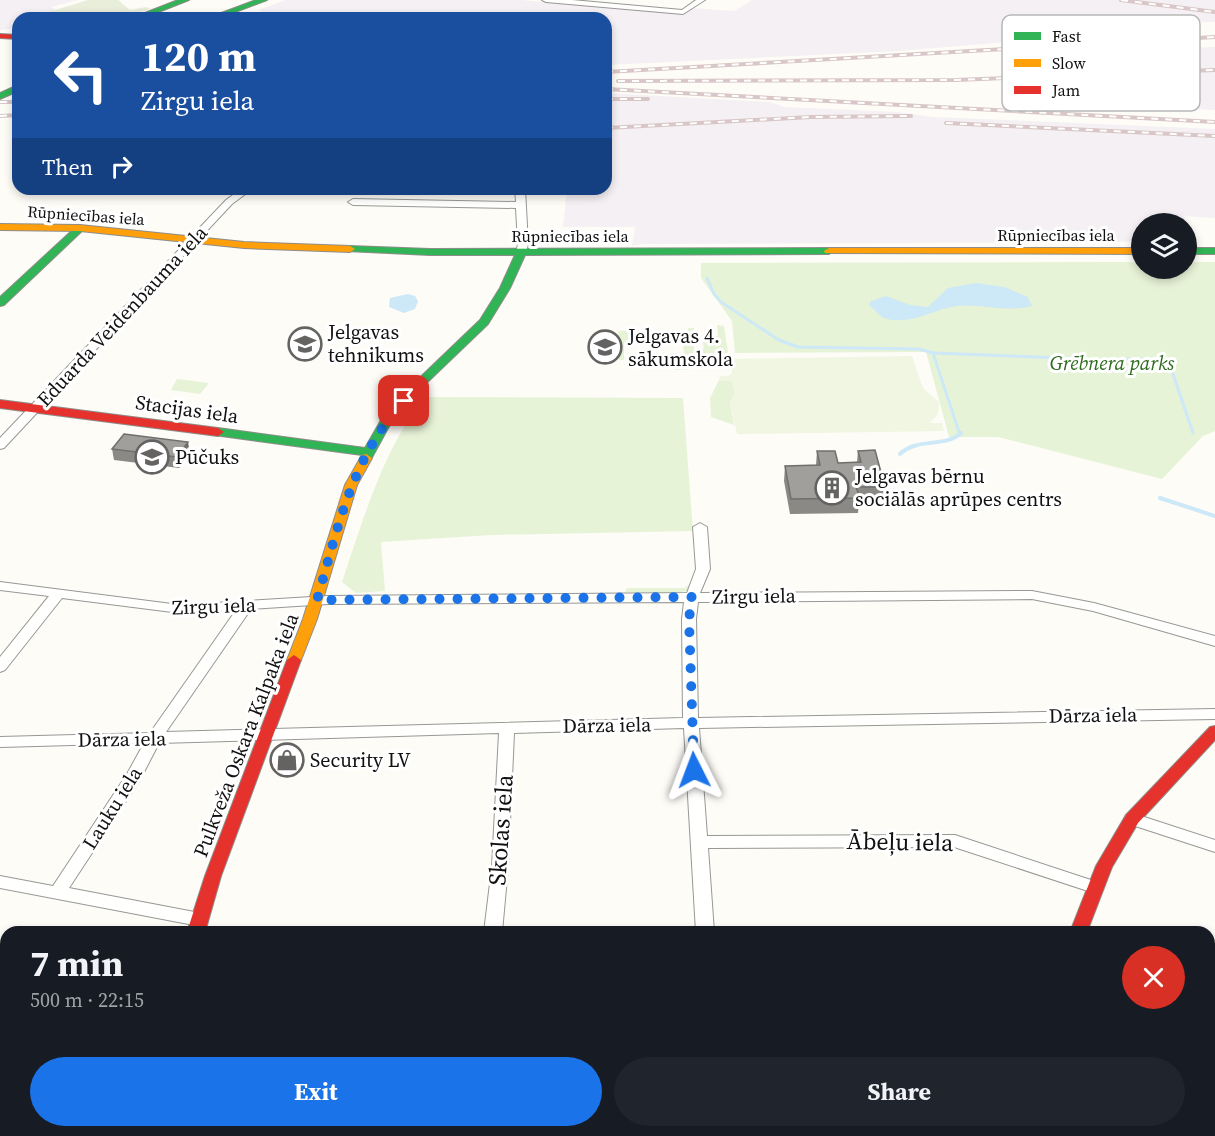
<!DOCTYPE html>
<html lang="en">
<head>
<meta charset="utf-8">
<style>
	:root { --surface:#171b24; --page:#20242c; --text:#f1f3f6; --muted:#9ea1a6; --accent:#1a73e8 }
	body { margin:0; font-family:"Source Serif 4",serif; background:var(--page); color:var(--text); height:100vh; display:flex; flex-direction:column; font-size:22px; white-space:nowrap }
	* { box-sizing:border-box; margin:0 }
	p { font-size:20px; color:var(--muted) }
	.icon { flex:none; width:33px; height:33px; fill:none; stroke:currentColor; stroke-width:2; stroke-linecap:round; stroke-linejoin:round }
	.map { position:relative; flex:1; overflow:hidden }
	.sheet { position:absolute; left:0px; top:926px; width:1215px; height:212px; display:flex; flex-direction:column; background:var(--surface); border-radius:18px 18px 0 0; box-shadow:0 3px 9px #0003 }
	.sheet>* { flex:none }
	.guide { position:absolute; left:12px; top:12px; width:600px; height:183px; border-radius:18px; box-shadow:0 3px 9px #0003; background:#1a4fa0; color:#fff; overflow:hidden }
	.fabs { position:absolute; left:1131px; top:213px; display:grid; gap:12px }
	.fabs a { display:grid; place-items:center; width:66px; height:66px; border-radius:50%; background:var(--surface); box-shadow:0 3px 9px #0003; font-size:30px }
	.pin { position:absolute; display:grid; place-items:center; width:51px; height:51px; color:#fff; margin:-26px; border-radius:12px; box-shadow:0 3px 9px #0006 }
	.me { position:absolute; width:66px; margin:-33px; rotate:357deg; stroke-linejoin:round; filter:drop-shadow(0 0 4px #0008) }
	.turn { display:flex; align-items:center; gap:21px; height:126px; padding:0 30px; font-size:27px }
	.turn .icon { width:78px; height:78px; stroke-width:2.5 }
	.turn b { display:block; font-size:42px; line-height:51px }
	.then { display:flex; align-items:center; height:57px; padding:0 30px; background:#0003; gap:12px; font-size:22px }
	.round { display:grid; place-items:center; flex:none; width:63px; height:63px; border-radius:32px; background:var(--page) }
	.headline { display:flex; align-items:center; justify-content:space-between; height:102px; padding:0 30px }
	h1 { font-size:36px; font-weight:700; line-height:45px }
	.action { display:flex; gap:12px; margin-top:auto; padding:12px 30px }
	.action a { flex:1; height:69px; border-radius:36px; background:var(--accent); color:#fff; font-size:24px; font-weight:700; line-height:69px; text-align:center }
	.action a+a { background:var(--page); color:var(--text) }
	.map>svg:first-child { display:block }
	.industrial { fill:#f5f0f3 }
	.green { fill:#e7f3d7 }
	.cemetery { fill:#e9eedb }
	.pitch { fill:#f0f6e1 }
	.water { fill:#cde8f7 }
	.lines { fill:none; stroke-linecap:round; stroke-linejoin:round }
	.stream-far1 { stroke:#cde8f7; stroke-width:3 }
	.stream { stroke:#cde8f7; stroke-width:4 }
	.street-casing { stroke:#979795; stroke-width:2 }
	.fast-casing { stroke:#8e8d8b; stroke-width:2 }
	.slow-casing { stroke:#8e8d8b; stroke-width:2 }
	.jam-casing { stroke:#8e8d8b; stroke-width:2 }
	.street { fill:#fffffe; fill-rule:evenodd }
	.fast { fill:#30b455; fill-rule:evenodd }
	.slow { fill:#ff9f0a; fill-rule:evenodd }
	.jam { fill:#e5322d; fill-rule:evenodd }
	.rail-casing { stroke:#d9c6c7; stroke-width:4 }
	.rail { stroke:#fff; stroke-width:2; stroke-dasharray:7; stroke-linecap:butt }
	.wall { fill:#8a8986 }
	.shaded-wall { fill:#716f6d }
	.building { fill:#a19f9c; stroke:#716f6d; stroke-width:1.5 }
	.route { stroke:#1a73e8; stroke-width:10; stroke-dasharray:0 18 }
	.labels { text-anchor:middle; stroke-width:6; stroke-linejoin:round; paint-order:stroke }
	.far-street-label { font-size:16px; fill:#111; stroke:#fff }
	.street-label { font-size:20px; fill:#111; stroke:#fff }
	.poi-label { font-size:20px; fill:#111; stroke:#fff; text-anchor:start }
	.park-label { font-size:20px; font-style:italic; fill:#2f6b1f; stroke:#fff }
	.near-street-label { font-size:24px; fill:#111; stroke:#fff }
	.key { fill:#fff; stroke:#b8b8b8; stroke-width:1.5 }
	.key-label { font-size:16px; fill:#111 }
</style>
</head>
<body>
<div class="map">
<svg width="1215" height="1136" viewBox="0 0 1215 1136">
	<rect width="100%" height="100%" fill="#fdfcf7"/>
	<g class="industrial">
		<path d="M0,0H78L51,7L55,10L44,14L18,18V21L11,23L18,28L0,30Z"/>
		<path d="M286,0H522L652,11L691,8L734,11L752,0H1215V22L1014,25L1035,40L898,51L606,65V18H281L258,10Z"/>
		<path d="M1215,47V110L1101,104L1086,52Z"/>
		<path d="M606,93L770,102L784,107L897,112L933,117L1215,129V218L1184,216L1186,223L1142,224L1141,241L1115,242L643,244L632,246L635,227H563L567,189H606Z"/>
	</g>
	<g class="green">
		<path d="M1141,262L1142,268H1186L1187,262H1215V431L1203,436L1162,479L998,437H949L926,352L735,353L732,321L701,278V263Z"/>
		<path d="M717,325L724,326L729,359L707,360L706,357H703L702,349L704,348L702,340L704,337L718,336Z"/>
		<path d="M688,328H694V354L684,355L683,342H624V360H619L618,331L632,330V335H689Z"/>
		<path d="M638,359H690L696,364L692,369L675,370L674,364H637Z"/>
		<path d="M177,379L209,383L200,394L171,390Z"/>
		<path d="M719,380L732,381L735,393L730,403L734,425L711,417L710,398Z"/>
		<path d="M427,397L683,398L693,531L491,535L381,542L385,591L356,593L342,582C361,526 386,439 427,397Z"/>
		<path d="M692,577H697L689,590L680,593L625,592L627,588H685L692,582Z"/>
		<path d="M794,1131H877V1136H733V1133Z"/>
	</g>
	<path class="cemetery" d="M88,0H118L130,10L146,7L150,9L125,18H29Z"/>
	<path class="pitch" d="M912,356L923,388L939,402L938,414L930,423H942L944,431L737,434L730,403L735,393L732,381L719,380L720,376H728L732,373L729,359Z"/>
	<g class="water">
		<path d="M976,283L1004,287L1028,297L1032,306C1005,313 983,303 957,306C934,309 912,325 887,319C881,318 875,310 869,305L871,301L886,296L910,305L928,307L948,288Z"/>
		<path d="M408,294L415,296L418,301L415,309L404,313L389,307L390,298Z"/>
	</g>
	<g class="lines">
		<g class="stream-far1">
			<path d="M707,278L714,294L721,302L779,340L798,347L919,349L933,353L960,435"/>
			<path d="M933,353L1087,359"/>
			<path d="M1107,359H1168L1193,433"/>
		</g>
		<g class="stream">
			<path d="M900,454C918,437 945,448 961,433"/>
			<path d="M1160,498L1215,516"/>
		</g>
		<g class="street-casing">
			<g id="street">
				<path d="M542,0H572L682,10L696,0H705L683,14L546,2Z"/>
				<path d="M241,189H252L232,204L4,448L0,449V438L226,200Z"/>
				<path d="M515,189H525L528,244L526,253L521,256L516,253L518,244L516,208L353,205L348,202L353,199L516,202Z"/>
				<path d="M700,523L707,527L710,569L700,593L1032,591L1094,603L1215,636V646L1093,611L1032,599L698,602L696,619L698,718L1215,709V719L699,728L707,836L955,835L1100,883L1102,887L1100,891L1094,893L954,847L708,848L714,932H696L684,728L514,733L508,867L502,932H484L492,867L499,733L159,743L140,780L69,888L205,914L208,919L205,924L199,926L0,888V876L53,886L127,774L144,743L0,747V737L150,733L236,610L180,613L62,598L5,670L0,672V657L49,596L0,590V582L180,605L328,596L687,593L696,569L693,527ZM684,602L682,619L683,718L166,732L251,609L328,604Z"/>
				<path d="M1132,813L1215,840V852L1126,823L1124,819L1126,815Z"/>
				<path d="M1209,1067L1215,1069V1085L1209,1083Z"/>
				<path d="M0,1076L6,1078V1094L0,1092Z"/>
				<path d="M124,1131H175L178,1136H127Z"/>
				<path d="M222,1131H450L447,1136H219Z"/>
				<rect x="473" y="1131" width="20" height="5"/>
				<rect x="710" y="1131" width="20" height="5"/>
			</g>
		</g>
		<g class="fast-casing">
			<g id="fast">
				<path d="M178,0H189L143,18H132Z"/>
				<path d="M256,0H267L219,18H208Z"/>
				<path d="M18,85V91L0,99V93Z"/>
				<path d="M80,225L85,228L83,230L4,305L0,306V297L77,226Z"/>
				<path d="M350,246L430,249L829,248L834,251L829,254L525,255L510,288L488,324L416,393L393,419L370,461H362L360,458L362,455L214,435L212,432L214,429L218,428L365,448L384,415L408,389L480,320L500,288L515,255H430L346,251L345,249Z"/>
				<rect x="1186" y="248" width="29" height="6"/>
				<rect x="144" y="1131" width="20" height="5"/>
			</g>
		</g>
		<g class="slow-casing">
			<g id="slow">
				<path d="M0,224L80,225L244,242L350,246L355,249L350,252L244,248L80,231L0,230Z"/>
				<path d="M829,248H1142V254L825,253L824,251Z"/>
				<path d="M366,454L372,458L357,485L317,619L301,660L299,663H289L287,660L303,619L345,485L362,455Z"/>
				<path d="M998,1131H1018L1017,1136H997Z"/>
			</g>
		</g>
		<g class="jam-casing">
			<g id="jam">
				<path d="M0,34L18,35V39L0,38Z"/>
				<path d="M0,400L218,428L224,432L218,436L0,408Z"/>
				<path d="M294,655L301,660L221,876L205,932H187L205,876L287,660Z"/>
				<path d="M1215,726V740L1138,823L1112,867L1087,932H1070L1096,866L1126,815L1210,727Z"/>
			</g>
		</g>
		<use href="#street" class="street"/>
		<use href="#fast" class="fast"/>
		<use href="#slow" class="slow"/>
		<use href="#jam" class="jam"/>
		<g class="rail-casing">
			<g id="rail">
				<path d="M1121,0L1215,12"/>
				<path d="M606,72L1215,37"/>
				<path d="M618,81L956,80L1215,70"/>
				<path d="M606,89L1215,122"/>
				<path d="M606,99H648"/>
				<path d="M0,102H18"/>
				<path d="M0,116L18,115"/>
				<path d="M946,123L1215,136"/>
				<path d="M606,128L811,117L911,116"/>
			</g>
		</g>
		<use href="#rail" class="rail"/>
	</g>
	<g class="wall">
		<path d="M112,449L190,453L179,468L114,460Z"/>
		<path d="M817,451L838,463L857,462L858,451L885,487L883,502H859L858,513L790,514L784,481L785,466L816,465Z"/>
	</g>
	<path class="shaded-wall" d="M188,442L190,453L179,468L177,457Z"/>
	<g class="building">
		<path d="M124,434L188,442L177,457L112,449Z"/>
		<path d="M875,450L885,487H856L860,498L791,499L785,466L820,465L817,451H835L838,463L861,462L858,451Z"/>
	</g>
	<g class="lines">
		<path class="route" d="M404,401C351,459 338,528 317,600L692,597L689,619L694,770"/>
	</g>
	<defs>
		<g id="university-ring" transform="scale(1.725)"><circle r="9.5" fill="#fff" stroke="#646362" stroke-width="1.5"/><path d="M0-5L7-2L0 1L-7-2ZM-4 1L0 2.5L4 1V4Q0 6-4 4Z" fill="#646362"/></g>
		<g id="school-ring" transform="scale(1.725)"><circle r="9.5" fill="#fff" stroke="#646362" stroke-width="1.5"/><path d="M0-5L7-2L0 1L-7-2ZM-4 1L0 2.5L4 1V4Q0 6-4 4Z" fill="#646362"/></g>
		<g id="building-ring" transform="scale(1.725)"><circle r="9.5" fill="#fff" stroke="#646362" stroke-width="1.5"/><path d="M-4-6H4V6H1V3H-1V6H-4ZM-2.5-4.3h1.7v1.8h-1.7ZM.8-4.3h1.7v1.8H.8ZM-2.5-1h1.7V.8h-1.7ZM.8-1h1.7V.8H.8Z" fill="#646362"/></g>
		<g id="shop-ring" transform="scale(1.725)"><circle r="9.5" fill="#fff" stroke="#646362" stroke-width="1.5"/><path d="M-5-2.5h2.3a2.7 3.5 0 0 1 5.4 0H5L5.5 6h-11ZM-1.5-2.5h3a1.5 2.3 0 0 0-3 0Z" fill="#646362"/></g>
	</defs>
	<g fill-rule="evenodd">
		<use href="#university-ring" x="305" y="344"/>
		<use href="#school-ring" x="605" y="347"/>
		<use href="#school-ring" x="152" y="457"/>
		<use href="#building-ring" x="832" y="488"/>
		<use href="#shop-ring" x="287" y="760"/>
	</g>
	<g class="labels">
		<g class="far-street-label">
			<text transform="translate(86 215) rotate(4)" y="6">Rūpniecības iela</text>
			<text x="1056" y="241">Rūpniecības iela</text>
			<text x="570" y="242">Rūpniecības iela</text>
		</g>
		<g class="street-label">
			<text transform="translate(122 316) rotate(-47)" y="7">Eduarda Veidenbauma iela</text>
			<text transform="translate(187 409) rotate(8)" y="7">Stacijas iela</text>
			<text transform="translate(754 596) rotate(-1)" y="7">Zirgu iela</text>
			<text transform="translate(214 606) rotate(-2)" y="7">Zirgu iela</text>
			<text transform="translate(1093 715) rotate(-1)" y="7">Dārza iela</text>
			<text transform="translate(607 725) rotate(-1)" y="7">Dārza iela</text>
			<text transform="translate(246 735) rotate(-69)" y="7">Pulkveža Oskara Kalpaka iela</text>
			<text transform="translate(122 739) rotate(-1)" y="7">Dārza iela</text>
			<text transform="translate(112 808) rotate(-58)" y="7">Lauku iela</text>
		</g>
		<g class="poi-label">
			<text x="328" y="339">Jelgavas<tspan x="328" dy="23">tehnikums</tspan></text>
			<text x="628" y="343">Jelgavas 4.<tspan x="628" dy="23">sākumskola</tspan></text>
			<text x="175" y="464">Pūčuks</text>
			<text x="855" y="483">Jelgavas bērnu<tspan x="855" dy="23">sociālās aprūpes centrs</tspan></text>
			<text x="310" y="767">Security LV</text>
		</g>
		<g class="park-label">
			<text x="1112" y="370">Grēbnera parks</text>
		</g>
		<g class="near-street-label">
			<text transform="translate(501 830) rotate(-86)" y="8">Skolas iela</text>
			<text transform="translate(900 842) rotate(1)" y="8">Ābeļu iela</text>
		</g>
	</g>
	<rect x="1002" y="15" width="198" height="96" rx="9" class="key"/>
	<rect x="1014" y="32" width="27" height="8" fill="#30b455"/>
	<rect x="1014" y="59" width="27" height="8" fill="#ff9f0a"/>
	<rect x="1014" y="86" width="27" height="8" fill="#e5322d"/>
	<g class="key-label">
		<text x="1052" y="42">Fast</text>
		<text x="1052" y="69">Slow</text>
		<text x="1052" y="96">Jam</text>
	</g>
</svg>
<div class="fabs">
<a><svg class="icon" aria-label="layers" viewBox="0 0 24 24"><path d="M12 4l9 5-9 5-9-5zM3 14l9 5 9-5"/></svg></a>
</div>
<div class="pin" style="left:404px;top:401px;background:#d93025"><svg class="icon" aria-label="arrive" viewBox="0 0 24 24"><path d="M6 21V4h12l-3 4 3 4H6"/></svg></div>
<svg class="me" style="left:694px;top:770px" viewBox="-20 -20 40 40"><path d="M0-17L14 15 0 8-14 15z" fill="#1a73e8" stroke="#fff" stroke-width="4"/></svg>
<div class="guide">
<div class="turn"><svg class="icon" aria-label="left" viewBox="0 0 24 24"><path d="M17 20v-9H6M10 6l-5 5 5 5"/></svg><div><b>120 m</b>Zirgu iela</div></div>
<div class="then">Then<svg class="icon" aria-label="right" viewBox="0 0 24 24"><path d="M7 20v-9h11M14 6l5 5-5 5"/></svg></div>
</div>
<section class="sheet">
<div class="headline"><div><h1>7 min</h1><p>500 m · 22:15</p></div><a class="round" style="background:#d93025;color:#fff"><svg class="icon" aria-label="close" viewBox="0 0 24 24"><path d="M6 6l12 12M18 6L6 18"/></svg></a></div>
<div class="action"><a>Exit</a><a>Share</a></div>
</section>
</div>
</body>
</html>
